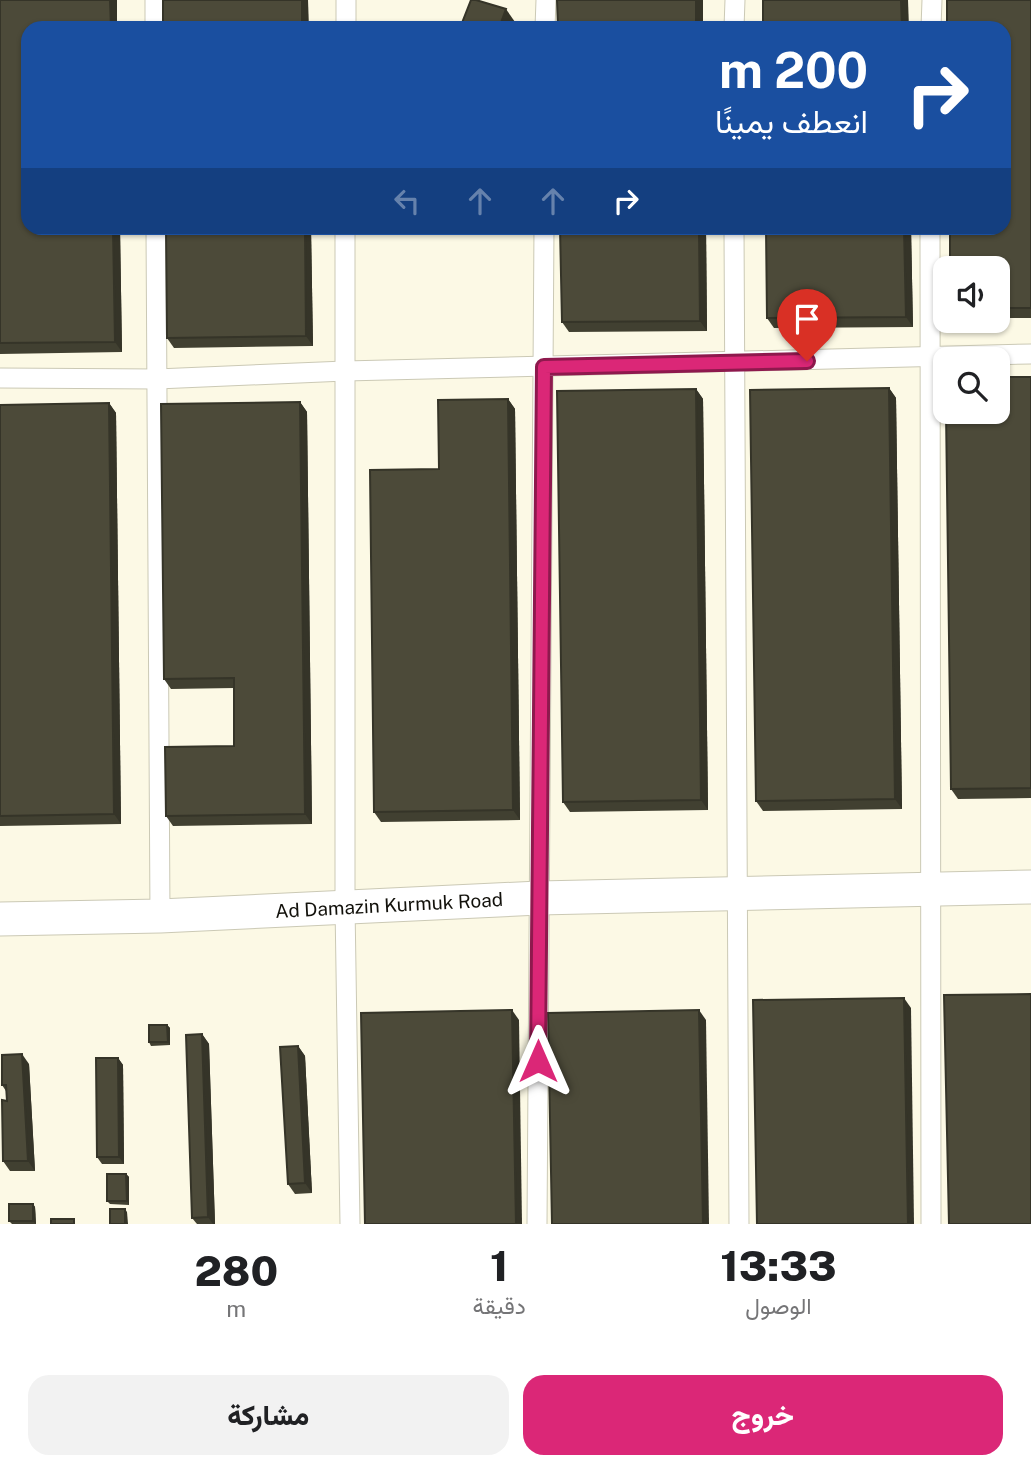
<!DOCTYPE html>
<html lang="ar">
<head>
<meta charset="utf-8">
<style>
	:root { --surface:#fff; --page:#f2f2f2; --text:#202124; --muted:#757577; --accent:#db2777 }
	body { margin:0; font-family:"Public Sans",Vazirmatn,sans-serif; background:var(--page); color:var(--text); direction:rtl; height:100vh; display:flex; flex-direction:column; font-size:26px; white-space:nowrap }
	* { box-sizing:border-box; margin:0 }
	p { font-size:23px; color:var(--muted) }
	.icon { flex:none; width:38px; height:38px; fill:none; stroke:currentColor; stroke-width:2; stroke-linecap:round; stroke-linejoin:round }
	.map { position:relative; height:1224px; overflow:hidden; direction:ltr }
	.details { display:flex; flex-direction:column; background:var(--surface); flex:1 }
	.details>* { flex:none }
	.hud { position:absolute; left:21px; top:21px; width:990px; height:214px; border-radius:21px; box-shadow:0 2px 5px #0004; direction:rtl; background:#1a4fa0; color:#fff; overflow:hidden }
	.tools { position:absolute; left:933px; top:256px; display:grid; gap:14px }
	.tools a { display:grid; place-items:center; width:77px; height:77px; border-radius:14px; background:var(--surface); box-shadow:0 2px 5px #0004; font-size:35px }
	.pin { position:absolute; display:grid; place-items:center; width:60px; height:60px; color:#fff; margin:-72px -30px; border-radius:50% 50% 50% 0; rotate:-45deg; box-shadow:0 0 7px #0007 }
	.pin .icon { rotate:45deg }
	.me { position:absolute; width:77px; margin:-38px; rotate:0deg; stroke-linejoin:round; filter:drop-shadow(0 0 5px #0008) }
	.turn { display:flex; align-items:center; gap:24px; height:147px; padding:0 28px; font-size:32px }
	.turn .icon { width:91px; height:91px; stroke-width:2.5 }
	.turn b { display:block; font-size:49px; line-height:60px }
	.lanes { display:flex; align-items:center; height:66px; padding:0 28px; background:#0003; justify-content:center; gap:35px; direction:ltr }
	.lanes .off { opacity:.35 }
	.eta { display:flex; justify-content:space-evenly; align-items:center; height:119px; text-align:center }
	.eta b { font-size:42px; font-weight:800; line-height:49px }
	.cta { display:flex; gap:14px; margin-top:auto; padding:14px 28px }
	.cta a { flex:1; height:80px; border-radius:21px; background:var(--accent); color:#fff; font-size:28px; font-weight:800; line-height:80px; text-align:center }
	.cta a+a { background:var(--page); color:var(--text) }
	.map>svg:first-child { display:block }
	.lines { fill:none; stroke-linecap:round; stroke-linejoin:round }
	.minor-casing { stroke:#cbc9b5; stroke-width:21 }
	.trunk-casing { stroke:#cbc9b5; stroke-width:35 }
	.minor { stroke:#fff; stroke-width:19 }
	.trunk { stroke:#fff; stroke-width:33 }
	.wall { fill:#414031 }
	.shaded-wall { fill:#353428 }
	.building { fill:#4c4a39; stroke:#353428; stroke-width:2 }
	.route-casing { stroke:#8e194d; stroke-width:18 }
	.route { stroke:#db2777; stroke-width:12 }
	.labels { text-anchor:middle; stroke-width:7; stroke-linejoin:round; paint-order:stroke }
	.street-label { font-size:19px; fill:#12110b; stroke:#fff }
</style>
</head>
<body>
<div class="map">
<svg width="1031" height="1224" viewBox="0 0 1031 1224">
	<rect width="100%" height="100%" fill="#fcf9e5"/>
	<g class="lines">
		<g class="minor-casing">
			<g id="minor">
				<path d="M155,0V28"/>
				<path d="M346,28V0"/>
				<path d="M545,28L546,0"/>
				<path d="M734,28L735,0"/>
				<path d="M931,28L932,0"/>
				<path d="M156,228L160,916"/>
				<path d="M345,228V906L350,1224"/>
				<path d="M734,228L739,1224"/>
				<path d="M930,228L931,1224"/>
				<path d="M0,378L157,379L345,371L1031,354"/>
				<path d="M537,1224L544,228"/>
			</g>
		</g>
		<g class="trunk-casing">
			<path id="trunk" d="M0,919L160,916L539,898L1031,887"/>
		</g>
		<use href="#minor" class="minor"/>
		<use href="#trunk" class="trunk"/>
	</g>
	<g class="wall">
		<path d="M0,0H117V28H28L120,228L122,352L0,354Z"/>
		<path d="M1031,0V318H998V268Z"/>
		<path d="M166,228H311L313,346L174,348L167,338Z"/>
		<path d="M706,228L707,331L569,332L562,322Z"/>
		<path d="M911,228L913,327L774,328L767,318Z"/>
		<path d="M1031,377V798L958,799L951,789Z"/>
		<path d="M889,388L896,398L902,809L763,811L756,801Z"/>
		<path d="M696,389L703,399L708,810L570,812L563,802Z"/>
		<path d="M508,399L515,409L520,820L381,822L374,812L439,469Z"/>
		<path d="M300,402L307,412L312,824L173,826L166,816L234,746V688L171,689L164,679Z"/>
		<path d="M109,403L116,413L121,824L0,826V405Z"/>
		<path d="M167,1025L170,1028V1045L151,1046L149,1042Z"/>
		<path d="M202,1034L209,1044L215,1224H197L192,1218Z"/>
		<path d="M298,1046L305,1056L312,1193L295,1194L288,1184Z"/>
		<path d="M118,1058L123,1065L124,1164H102L97,1157Z"/>
		<path d="M29,1064L35,1171H10L3,1161L7,1101L6,1091L2,1085Z"/>
		<path d="M126,1174L129,1177V1205L110,1204L107,1201Z"/>
		<path d="M33,1204L35,1207L36,1224H12L9,1221Z"/>
	</g>
	<g class="shaded-wall">
		<path d="M110,0H117V28H111Z"/>
		<path d="M302,0H308L309,28H302Z"/>
		<rect x="696" y="0" width="7" height="28"/>
		<path d="M901,0H908L909,28H902Z"/>
		<path d="M506,9L515,22L513,28H499Z"/>
		<path d="M113,228H120L122,352L115,342Z"/>
		<path d="M305,228H311L313,346L306,336Z"/>
		<path d="M699,228H706L707,331L700,321Z"/>
		<path d="M904,228H911L913,327L906,317Z"/>
		<path d="M889,388L896,398L902,809L895,799Z"/>
		<path d="M696,389L703,399L708,810L701,800Z"/>
		<path d="M508,399L515,409L520,820L513,810Z"/>
		<path d="M300,402L307,412L312,824L305,814Z"/>
		<path d="M109,403L116,413L121,824L114,814Z"/>
		<path d="M904,998L911,1008L914,1224H908Z"/>
		<path d="M512,1010L519,1020L522,1224H516Z"/>
		<path d="M699,1010L706,1020L709,1224H703Z"/>
		<path d="M167,1025L170,1028V1045L168,1042Z"/>
		<path d="M202,1034L209,1044L215,1224H213L208,1217Z"/>
		<path d="M298,1046L305,1056L312,1193L305,1183Z"/>
		<path d="M22,1054L29,1064L35,1171L28,1161Z"/>
		<path d="M118,1058L123,1065L124,1164L119,1157Z"/>
		<path d="M126,1174L129,1177V1205L127,1201Z"/>
		<path d="M33,1204L35,1207L36,1224L33,1221Z"/>
		<path d="M125,1209L127,1212L128,1224H125Z"/>
	</g>
	<g class="building">
		<path d="M0,0H110L111,28H28V228H113L115,342L0,343Z"/>
		<rect x="163" y="0" width="139" height="28"/>
		<path d="M471,0H476L506,9L499,28H460Z"/>
		<path d="M557,0H696V28H558Z"/>
		<path d="M763,0H901L902,28H763Z"/>
		<path d="M947,0H1031V308H998V268H950V228H1004V28H947Z"/>
		<path d="M166,228H305L306,336L167,338Z"/>
		<path d="M560,228H699L700,321L562,322Z"/>
		<path d="M766,228H904L906,317L767,318Z"/>
		<path d="M998,377H1031V788L951,789L946,411H998Z"/>
		<path d="M889,388L895,799L756,801L750,390Z"/>
		<path d="M696,389L701,800L563,802L557,391Z"/>
		<path d="M508,399L513,810L374,812L370,470L439,469L438,400Z"/>
		<path d="M300,402L305,814L166,816L165,747L234,746V678L164,679L161,404Z"/>
		<path d="M109,403L114,814L0,816V405Z"/>
		<path d="M1031,994V1224H949L944,995Z"/>
		<path d="M904,998L908,1224H757L753,1000Z"/>
		<path d="M512,1010L516,1224H365L361,1013Z"/>
		<path d="M699,1010L703,1224H552L548,1013Z"/>
		<path d="M149,1025H167L168,1042H149Z"/>
		<path d="M202,1034L208,1217L192,1218L186,1035Z"/>
		<path d="M298,1046L305,1183L288,1184L280,1047Z"/>
		<path d="M22,1054L28,1161H3L2,1100L7,1101L6,1085H2V1055Z"/>
		<path d="M96,1058H118L119,1157H97Z"/>
		<path d="M107,1174H126L127,1201H107Z"/>
		<rect x="9" y="1204" width="24" height="17"/>
		<rect x="110" y="1209" width="15" height="15"/>
		<rect x="51" y="1219" width="23" height="5"/>
	</g>
	<g class="lines">
		<g class="route-casing">
			<path id="route" d="M538,1061L544,367L807,361"/>
		</g>
		<use href="#route" class="route"/>
	</g>
	<g class="labels">
		<g class="street-label">
			<text transform="translate(389 905) rotate(-3)" y="7">Ad Damazin Kurmuk Road</text>
		</g>
	</g>
</svg>
<div class="tools">
<a><svg class="icon" aria-label="sound" viewBox="0 0 24 24"><path d="M4 9h4l5-4v14l-5-4H4zM17 9q2 3 0 6"/></svg></a>
<a><svg class="icon" aria-label="search" viewBox="0 0 24 24"><circle cx="10" cy="10" r="6"/><path d="M15 15l6 6"/></svg></a>
</div>
<div class="pin" style="left:807px;top:361px;background:#d93025"><svg class="icon" aria-label="arrive" viewBox="0 0 24 24"><path d="M6 21V4h12l-3 4 3 4H6"/></svg></div>
<svg class="me" style="left:538px;top:1061px" viewBox="-20 -20 40 40"><path d="M0-17L14 15 0 8-14 15z" fill="#db2777" stroke="#fff" stroke-width="4"/></svg>
<div class="hud">
<div class="turn"><svg class="icon" aria-label="right" viewBox="0 0 24 24"><path d="M7 20v-9h11M14 6l5 5-5 5"/></svg><div><b>200 m</b>انعطف يمينًا</div></div>
<div class="lanes"><svg class="icon off" aria-label="left" viewBox="0 0 24 24"><path d="M17 20v-9H6M10 6l-5 5 5 5"/></svg><svg class="icon off" aria-label="ahead" viewBox="0 0 24 24"><path d="M12 20V5M6 11l6-6 6 6"/></svg><svg class="icon off" aria-label="ahead" viewBox="0 0 24 24"><path d="M12 20V5M6 11l6-6 6 6"/></svg><svg class="icon" aria-label="right" viewBox="0 0 24 24"><path d="M7 20v-9h11M14 6l5 5-5 5"/></svg></div>
</div>
</div>
<section class="details">
<div class="eta">
<div><b>13:33</b><p>الوصول</p></div>
<div><b>1</b><p>دقيقة</p></div>
<div><b>280</b><p>m</p></div>
</div>
<div class="cta"><a>خروج</a><a>مشاركة</a></div>
</section>
</body>
</html>
